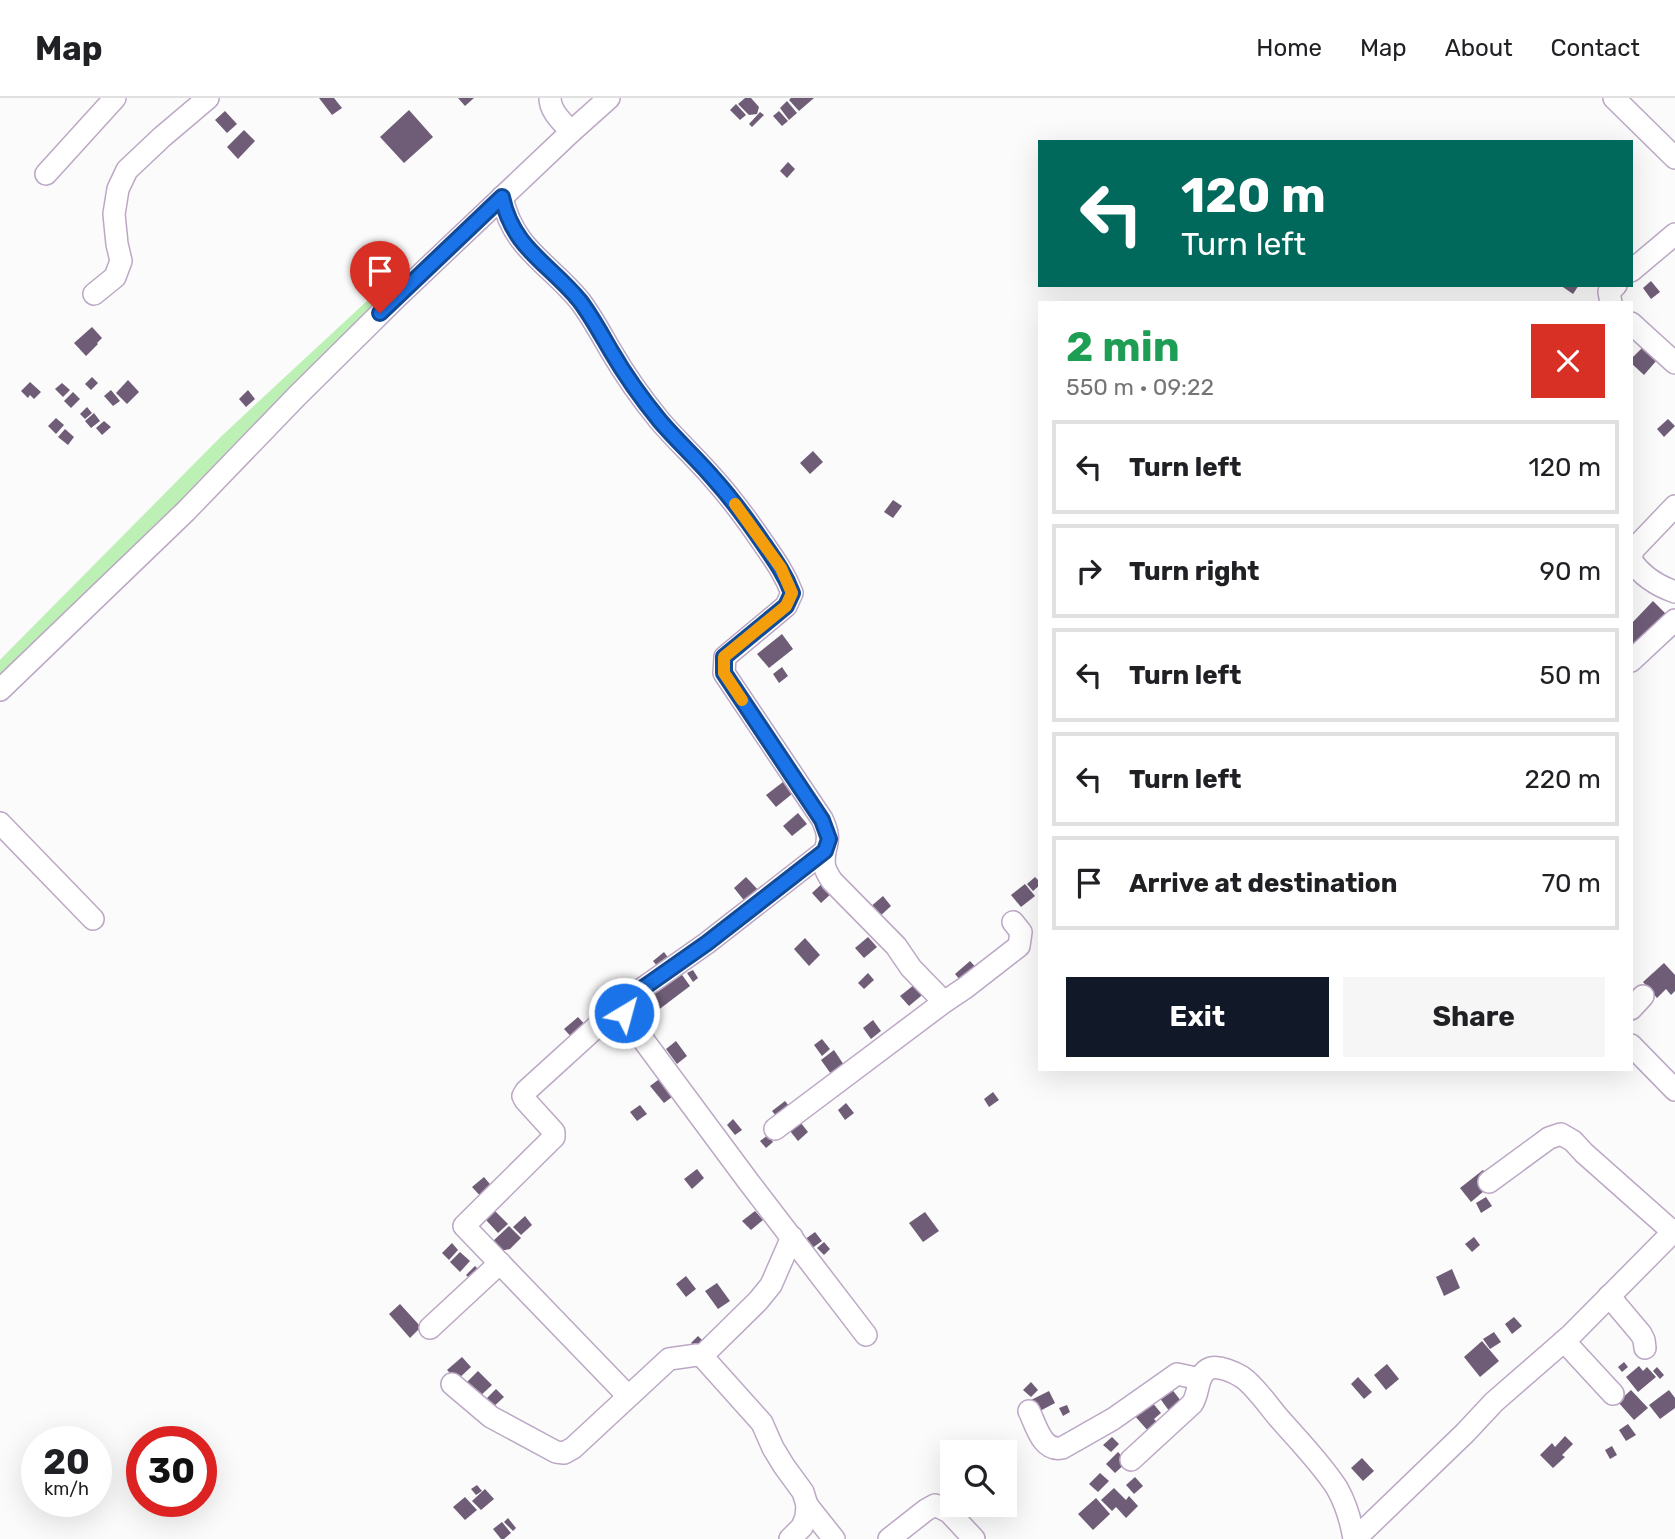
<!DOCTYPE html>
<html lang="en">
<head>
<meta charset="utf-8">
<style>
	:root { --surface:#fff; --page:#f6f6f6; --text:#202124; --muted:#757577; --line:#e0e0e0; --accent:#111827 }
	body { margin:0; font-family:Rubik,sans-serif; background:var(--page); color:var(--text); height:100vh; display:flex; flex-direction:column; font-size:26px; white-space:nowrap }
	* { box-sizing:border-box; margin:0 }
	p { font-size:23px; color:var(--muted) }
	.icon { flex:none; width:38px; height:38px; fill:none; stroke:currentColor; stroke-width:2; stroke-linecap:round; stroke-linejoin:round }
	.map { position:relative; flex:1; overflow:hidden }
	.drawer { position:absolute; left:1038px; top:203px; width:595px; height:770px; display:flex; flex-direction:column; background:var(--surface); border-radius:0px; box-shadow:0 7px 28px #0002 }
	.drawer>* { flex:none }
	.top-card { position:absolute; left:1038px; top:42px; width:595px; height:147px; border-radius:0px; box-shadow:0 7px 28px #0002; background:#00695c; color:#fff; overflow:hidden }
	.controls { position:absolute; left:940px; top:1342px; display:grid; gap:14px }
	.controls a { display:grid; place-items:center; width:77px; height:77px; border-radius:0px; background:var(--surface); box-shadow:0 7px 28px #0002; font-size:35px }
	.speed { position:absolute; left:21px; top:1328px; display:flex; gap:14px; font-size:35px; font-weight:700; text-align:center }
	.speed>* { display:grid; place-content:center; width:91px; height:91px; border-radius:50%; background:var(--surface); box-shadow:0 7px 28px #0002; line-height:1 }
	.speed small { font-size:18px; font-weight:400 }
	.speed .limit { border:10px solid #d22; background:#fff; color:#111 }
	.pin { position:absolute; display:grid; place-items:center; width:60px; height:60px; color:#fff; margin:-72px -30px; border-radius:50% 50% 50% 0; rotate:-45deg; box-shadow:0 0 7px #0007 }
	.pin .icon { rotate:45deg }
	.me { position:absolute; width:77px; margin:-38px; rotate:37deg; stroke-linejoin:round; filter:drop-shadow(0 0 5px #0008) }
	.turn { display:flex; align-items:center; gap:24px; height:147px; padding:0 28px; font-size:32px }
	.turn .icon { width:91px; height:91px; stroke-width:2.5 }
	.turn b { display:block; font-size:49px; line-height:60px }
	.round { display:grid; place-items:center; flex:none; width:74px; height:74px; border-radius:0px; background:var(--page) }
	.head { display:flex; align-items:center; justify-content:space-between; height:119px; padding:0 28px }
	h1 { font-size:42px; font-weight:700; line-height:52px; color:#1e9e55 }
	.action { display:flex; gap:14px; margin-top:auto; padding:14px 28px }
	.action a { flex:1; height:80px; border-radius:0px; background:var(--accent); color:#fff; font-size:28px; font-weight:700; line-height:80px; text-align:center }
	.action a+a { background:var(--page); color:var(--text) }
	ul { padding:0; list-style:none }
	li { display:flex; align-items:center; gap:21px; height:94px; margin:0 14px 10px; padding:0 14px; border:4px solid var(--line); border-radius:0px }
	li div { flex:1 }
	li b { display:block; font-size:26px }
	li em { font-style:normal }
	header { display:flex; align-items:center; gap:42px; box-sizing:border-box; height:98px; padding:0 35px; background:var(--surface); border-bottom:2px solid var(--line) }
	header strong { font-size:33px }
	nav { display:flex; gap:38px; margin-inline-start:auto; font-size:24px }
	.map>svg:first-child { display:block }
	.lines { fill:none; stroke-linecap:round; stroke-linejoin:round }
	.canal { stroke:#bdf0b5; stroke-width:16 }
	.building { fill:#6f5d77 }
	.minor-casing { stroke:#bca8c5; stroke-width:24 }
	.minor { stroke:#fff; stroke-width:21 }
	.route-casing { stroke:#114b97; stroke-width:18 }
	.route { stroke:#1a73e8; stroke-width:12 }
	.slow { stroke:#f59e0b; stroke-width:12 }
</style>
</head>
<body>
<header>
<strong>Map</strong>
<nav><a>Home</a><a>Map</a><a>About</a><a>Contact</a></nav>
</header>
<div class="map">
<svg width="1675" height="1441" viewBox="0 0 1675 1441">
	<rect width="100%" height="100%" fill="#fbfbfb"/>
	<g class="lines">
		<path class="canal" d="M0,573L229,342L399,184"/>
	</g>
	<g class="building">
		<path d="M319,0H334L342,10L332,17Z"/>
		<path d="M458,0H474L465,8Z"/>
		<path d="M745,0H751L759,9L757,16L749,17L738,6Z"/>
		<path d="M791,0H814L799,13L789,2Z"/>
		<path d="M787,3L797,15L789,22L780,10Z"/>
		<path d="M736,6L746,17L740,22L730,12Z"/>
		<path d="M409,12L433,39L404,65L380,39Z"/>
		<path d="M225,13L237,26L227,35L215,22Z"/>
		<path d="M779,13L788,23L782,28L773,18Z"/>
		<path d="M760,14L764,17L752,29L749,26Z"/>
		<path d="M244,32L255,43L238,61L227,49Z"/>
		<path d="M788,64L795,71L787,80L780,73Z"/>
		<path d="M1651,183L1660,194L1651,201L1643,190Z"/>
		<path d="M1560,187H1579L1573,196Z"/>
		<path d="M92,229L102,240L97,245L98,246L86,258L74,245Z"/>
		<path d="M1643,249L1657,262L1644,277L1631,265V261Z"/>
		<path d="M92,279L98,285L91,292L85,286Z"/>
		<path d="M128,282L139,294L127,306L116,295Z"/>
		<path d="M30,284L41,294L34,301L30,297L28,300L21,293Z"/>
		<path d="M62,285L70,292L63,299L55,291Z"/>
		<path d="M111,292L120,303L113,308L104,298Z"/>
		<path d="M248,292L255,301L246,309L239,301Z"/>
		<path d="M73,294L80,301L71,310L64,303Z"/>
		<path d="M87,309L92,315L85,321L80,316Z"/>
		<path d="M94,315L100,323L91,330L85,323Z"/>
		<path d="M56,320L64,327L56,336L48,328Z"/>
		<path d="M1668,321L1675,328L1664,339L1657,331Z"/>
		<path d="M104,323L111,329L102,337L96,330Z"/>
		<path d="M65,331L74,339L68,347L58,339Z"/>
		<path d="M813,353L823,364L810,376L800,365Z"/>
		<path d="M893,402L902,408L893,420L884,414Z"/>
		<path d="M1653,503L1669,519L1637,553L1631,547V526Z"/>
		<path d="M782,536L793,551L769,570L757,556Z"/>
		<path d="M782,569L788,578L779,585L773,576Z"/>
		<path d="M783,684L792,696L776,709L766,697Z"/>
		<path d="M798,715L807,726L792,738L783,728Z"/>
		<path d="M746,779L760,794L747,806L734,790Z"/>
		<path d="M1035,779L1040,784V787L1033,793L1027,786Z"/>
		<path d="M825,783L834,793L821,805L812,795Z"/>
		<path d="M1025,786L1035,798L1021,809L1011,797Z"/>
		<path d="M883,798L891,808L878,820L869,810Z"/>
		<path d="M868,839L877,849L864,860L855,850Z"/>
		<path d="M805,840L820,857L809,868L794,851Z"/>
		<path d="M664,854L672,865L661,873L653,863Z"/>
		<path d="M970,863L981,875L966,889L955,876Z"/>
		<path d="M1664,865L1675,877V893L1671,897L1666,891L1657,900L1643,884Z"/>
		<path d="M693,872L698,880L693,884L687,875Z"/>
		<path d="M680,874L690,888L657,913L646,898Z"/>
		<path d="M868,875L874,882L864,891L858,885Z"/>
		<path d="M919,883L927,893L909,908L900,898Z"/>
		<path d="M578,919L588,930L574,942L564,931Z"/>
		<path d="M873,922L881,933L871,941L863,930Z"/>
		<path d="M822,941L830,951L822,958L814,947Z"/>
		<path d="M676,943L687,958L677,966L666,951Z"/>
		<path d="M834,952L844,967L831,976L821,962Z"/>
		<path d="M662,979L676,996L664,1005L650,988Z"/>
		<path d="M993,994L999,1002L989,1009L984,1001Z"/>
		<path d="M785,1003L793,1013L780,1023L772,1013Z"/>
		<path d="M846,1005L854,1015L845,1022L838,1012Z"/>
		<path d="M640,1007L647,1016L637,1023L630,1014Z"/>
		<path d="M733,1021L742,1032L735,1037L727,1027Z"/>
		<path d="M801,1025L808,1034L798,1043L790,1033Z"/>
		<path d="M768,1037L773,1044L766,1050L760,1043Z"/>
		<path d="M697,1071L704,1080L692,1091L684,1081Z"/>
		<path d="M1483,1072L1490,1080L1484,1093L1471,1104L1460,1090Z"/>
		<path d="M484,1079L494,1091L483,1101L472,1089Z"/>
		<path d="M1486,1099L1492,1108L1481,1115L1476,1105Z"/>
		<path d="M495,1113L508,1126L498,1135L486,1122Z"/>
		<path d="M755,1113L763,1122L751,1132L742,1123Z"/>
		<path d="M925,1114L939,1133L923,1144L909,1125Z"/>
		<path d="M525,1118L532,1127L521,1137L513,1129Z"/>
		<path d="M509,1128L521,1140L510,1151L500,1153L492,1144Z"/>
		<path d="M815,1134L822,1143L811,1151L804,1142Z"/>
		<path d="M1474,1139L1480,1147L1472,1154L1465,1146Z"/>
		<path d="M824,1144L830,1151L824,1157L817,1150Z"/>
		<path d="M452,1145L458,1152L449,1162L442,1155Z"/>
		<path d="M460,1154L470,1163L460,1174L450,1164Z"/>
		<path d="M475,1168L482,1175L473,1184L466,1177Z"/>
		<path d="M1452,1171L1460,1190L1444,1198L1436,1179Z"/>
		<path d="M686,1178L696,1191L686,1199L676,1186Z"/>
		<path d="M717,1185L730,1203L718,1211L705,1193Z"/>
		<path d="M400,1206L421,1229L410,1240L389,1216Z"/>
		<path d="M1514,1219L1522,1228L1512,1236L1505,1226Z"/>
		<path d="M1494,1234L1501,1244L1490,1251L1483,1241Z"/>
		<path d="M698,1238L707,1247L701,1254L691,1245Z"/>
		<path d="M1482,1243L1499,1263L1480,1279L1464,1259Z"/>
		<path d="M462,1259L471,1269L457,1282L447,1272Z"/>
		<path d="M1624,1264L1628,1269L1622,1274L1618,1269Z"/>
		<path d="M1387,1266L1399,1281L1386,1292L1374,1277Z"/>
		<path d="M1639,1268L1643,1273L1647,1269L1656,1279L1638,1294L1626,1279Z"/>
		<path d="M1657,1269L1664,1277L1660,1281L1653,1273Z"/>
		<path d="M478,1273L492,1287L478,1300L464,1287Z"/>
		<path d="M1358,1279L1372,1294L1364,1301L1351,1286Z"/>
		<path d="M1031,1284L1038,1292L1031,1299L1023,1292Z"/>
		<path d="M1171,1290L1184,1307L1172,1317L1159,1299Z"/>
		<path d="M496,1291L504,1299L491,1311L484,1303Z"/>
		<path d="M1631,1292L1648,1310L1634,1322L1618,1304Z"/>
		<path d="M1669,1292L1675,1300V1310L1660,1321L1649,1307Z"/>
		<path d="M1049,1293L1055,1305L1038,1314L1031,1302Z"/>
		<path d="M1151,1303L1161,1315L1154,1321L1159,1326L1149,1334L1134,1317Z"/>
		<path d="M1067,1307L1070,1314L1063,1318L1059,1310Z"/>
		<path d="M1628,1326L1636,1337L1626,1343L1619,1332Z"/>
		<path d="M1565,1338L1573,1346L1562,1357L1565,1359L1553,1370L1540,1357L1552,1345L1555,1349Z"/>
		<path d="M1112,1339L1119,1346L1111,1354L1103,1347Z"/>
		<path d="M1612,1348L1617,1357L1610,1361L1605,1352Z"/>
		<path d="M1118,1354L1127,1364L1115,1375L1106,1366Z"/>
		<path d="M1362,1360L1374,1373L1363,1383L1351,1370Z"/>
		<path d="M1100,1375L1109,1383L1098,1394L1089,1386Z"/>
		<path d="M1135,1379L1143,1388L1134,1396L1126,1387Z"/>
		<path d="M477,1387L482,1393L476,1397L471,1391Z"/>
		<path d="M1114,1390L1126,1402L1129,1398L1138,1408L1126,1420L1116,1409L1112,1413L1101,1402Z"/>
		<path d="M485,1391L494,1401L481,1412L472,1403Z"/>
		<path d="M465,1399L477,1412L465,1422L453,1409Z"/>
		<path d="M1096,1400L1110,1416L1093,1432L1078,1416Z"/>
		<path d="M508,1420L516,1430L513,1433L504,1424Z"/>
		<path d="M502,1424L511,1435L504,1441H501L493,1431Z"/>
	</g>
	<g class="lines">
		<g class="minor-casing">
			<g id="minor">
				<path d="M550,0C550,14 563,24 571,34"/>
				<path d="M1614,0L1675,60"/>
				<path d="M46,76L115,0"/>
				<path d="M502,99C513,151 549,165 580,203C592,219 601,236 611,253C625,277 642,301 660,323C677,343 697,361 714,381C732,401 748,423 763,445C774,461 785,476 792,495L786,508L725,559L724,575L822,721C828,734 829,740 825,753L707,845L626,902L526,993L523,998L525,1002L554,1034V1039L464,1128L628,1298"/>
				<path d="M1631,173L1675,136"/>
				<path d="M94,196L115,179L121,163L117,146L114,116L118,91L127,72L162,39L208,0"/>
				<path d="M1611,205L1609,194L1616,187"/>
				<path d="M1631,225L1675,265"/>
				<path d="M1675,408L1633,452L1631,462C1641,477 1658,488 1675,494"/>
				<path d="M1631,563L1675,522"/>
				<path d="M0,592L186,413L297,298L397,199L571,34L609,0"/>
				<path d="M0,725L93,821"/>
				<path d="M825,753C823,767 824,771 832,783L896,848L911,870L944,904"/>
				<path d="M626,902L623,911L630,924L748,1083L866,1237"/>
				<path d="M1631,911L1643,898"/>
				<path d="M1631,947L1675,992"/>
				<path d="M775,1031L944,904L965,890L1019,848L1021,834L1013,824"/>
				<path d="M1489,1084L1549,1040L1561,1036L1573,1043L1584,1055L1673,1134"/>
				<path d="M1609,1198L1641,1236L1644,1242L1645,1250"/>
				<path d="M430,1230L500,1165"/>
				<path d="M1564,1243L1613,1296"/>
				<path d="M702,1258L762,1325L773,1350L784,1368L803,1394L807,1407L806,1419L802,1429L790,1441"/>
				<path d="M452,1286L491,1319L556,1354L564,1355L573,1350L669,1261L697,1257L702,1258L758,1203L771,1187L792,1139"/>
				<path d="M1029,1313C1036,1327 1042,1354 1062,1350L1113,1321L1177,1276L1200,1281"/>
				<path d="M1131,1362L1192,1306C1200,1295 1196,1275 1211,1270C1220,1268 1234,1274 1242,1279C1254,1287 1268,1307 1278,1319C1298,1342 1320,1364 1337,1390C1346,1406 1351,1423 1354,1441"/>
				<path d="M807,1407L834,1441"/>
				<path d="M889,1441L926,1412L935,1407L949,1414L974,1441"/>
				<path d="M1355,1441L1465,1335L1494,1304L1571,1237L1675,1132"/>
			</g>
		</g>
		<use href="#minor" class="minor"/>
	</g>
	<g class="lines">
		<g class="route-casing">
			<path id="route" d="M380,215L502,99C513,151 549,165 580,203C592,219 601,236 611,253C625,277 642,301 660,323C677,343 697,361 714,381C732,401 748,423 763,445C774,461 785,476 792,495L786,508L724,559V575L822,722L829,741L825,753L707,845L626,902L623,911L624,915"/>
		</g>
		<use href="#route" class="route"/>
		<path class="slow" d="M735,406L781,470L792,495L786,508L724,559V575L742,602"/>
	</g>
</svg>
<div class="controls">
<a><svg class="icon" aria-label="search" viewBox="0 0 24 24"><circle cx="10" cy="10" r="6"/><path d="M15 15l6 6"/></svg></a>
</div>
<div class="speed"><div>20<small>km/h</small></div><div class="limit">30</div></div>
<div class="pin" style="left:380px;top:215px;background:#d93025"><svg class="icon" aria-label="arrive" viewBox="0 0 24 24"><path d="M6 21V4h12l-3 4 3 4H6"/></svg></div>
<svg class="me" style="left:624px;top:915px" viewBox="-20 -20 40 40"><circle r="17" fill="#1a73e8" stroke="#fff" stroke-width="3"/><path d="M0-11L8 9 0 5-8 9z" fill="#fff"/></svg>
<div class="top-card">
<div class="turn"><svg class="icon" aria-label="left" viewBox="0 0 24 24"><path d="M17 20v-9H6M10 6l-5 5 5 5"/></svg><div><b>120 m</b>Turn left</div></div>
</div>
<section class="drawer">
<div class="head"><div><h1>2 min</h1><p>550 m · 09:22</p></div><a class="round" style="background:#d93025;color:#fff"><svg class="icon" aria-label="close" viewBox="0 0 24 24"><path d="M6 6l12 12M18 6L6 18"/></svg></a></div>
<ul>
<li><svg class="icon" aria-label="left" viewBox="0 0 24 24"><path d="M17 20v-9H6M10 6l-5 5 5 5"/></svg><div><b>Turn left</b></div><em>120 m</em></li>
<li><svg class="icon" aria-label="right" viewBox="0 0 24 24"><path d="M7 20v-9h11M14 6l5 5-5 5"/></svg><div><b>Turn right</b></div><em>90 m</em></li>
<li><svg class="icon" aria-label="left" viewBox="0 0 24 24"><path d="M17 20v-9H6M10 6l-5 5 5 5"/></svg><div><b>Turn left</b></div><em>50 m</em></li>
<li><svg class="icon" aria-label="left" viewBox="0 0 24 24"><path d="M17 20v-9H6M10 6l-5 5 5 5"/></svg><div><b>Turn left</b></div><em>220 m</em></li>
<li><svg class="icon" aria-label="arrive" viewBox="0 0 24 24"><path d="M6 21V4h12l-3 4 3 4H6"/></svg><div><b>Arrive at destination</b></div><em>70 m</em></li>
</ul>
<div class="action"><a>Exit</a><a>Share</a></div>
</section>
</div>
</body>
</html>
